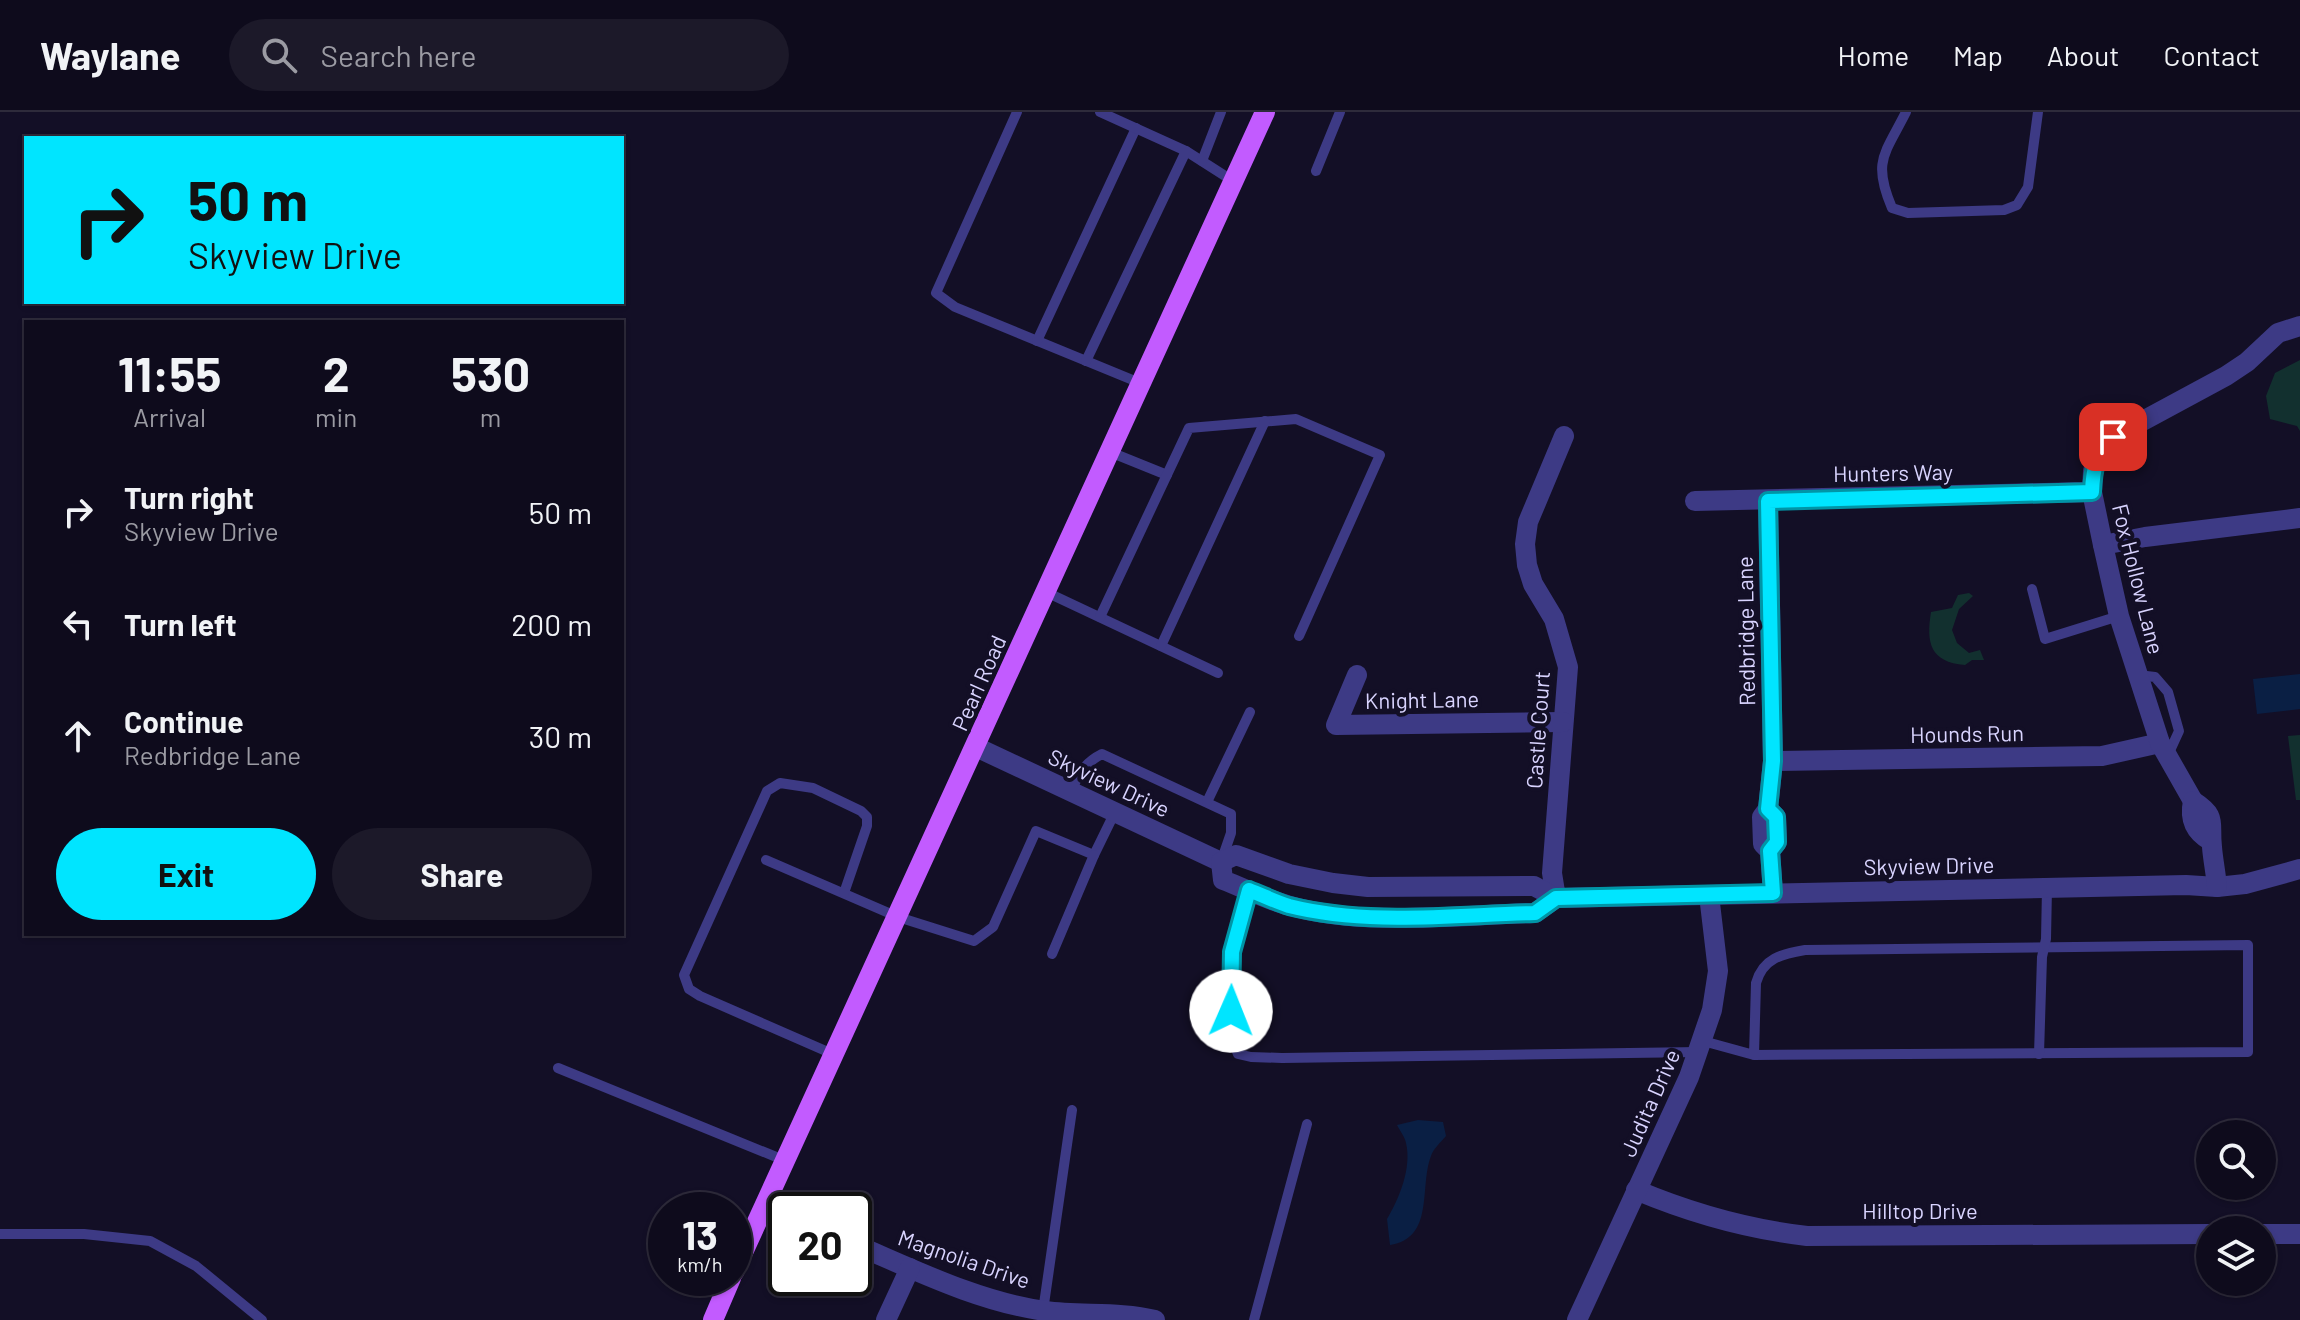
<!DOCTYPE html>
<html lang="en">
<head>
<meta charset="utf-8">
<style>
	:root { --surface:#0e0b1c; --page:#1c1929; --text:#f1f3f6; --muted:#9b9ba3; --line:#2e2b3b; --accent:#00e5ff }
	body { margin:0; font-family:Barlow,sans-serif; background:var(--page); color:var(--text); height:100vh; display:flex; flex-direction:column; font-size:30px; white-space:nowrap }
	* { box-sizing:border-box; margin:0 }
	p { font-size:26px; color:var(--muted) }
	.icon { flex:none; width:44px; height:44px; fill:none; stroke:currentColor; stroke-width:2; stroke-linecap:round; stroke-linejoin:round }
	.map { position:relative; flex:1; overflow:hidden }
	.sheet { position:absolute; left:24px; top:208px; width:600px; height:616px; display:flex; flex-direction:column; background:var(--surface); border-radius:0px; box-shadow:0 2px 6px #0004,0 0 0 2px var(--line) }
	.sheet>* { flex:none }
	.hud { position:absolute; left:24px; top:24px; width:600px; height:168px; border-radius:0px; box-shadow:0 2px 6px #0004,0 0 0 2px var(--line); background:#00e5ff; color:#111; overflow:hidden }
	.tools { position:absolute; left:2196px; top:1008px; display:grid; gap:16px }
	.tools a { display:grid; place-items:center; width:80px; height:80px; border-radius:50%; background:var(--surface); box-shadow:0 2px 6px #0004,0 0 0 2px var(--line); font-size:40px }
	.speed { position:absolute; left:648px; top:1080px; display:flex; gap:16px; font-size:40px; font-weight:700; text-align:center }
	.speed>* { display:grid; place-content:center; width:104px; height:104px; border-radius:50%; background:var(--surface); box-shadow:0 2px 6px #0004,0 0 0 2px var(--line); line-height:1 }
	.speed small { font-size:20px; font-weight:400 }
	.speed .limit { border:4px solid #111; border-radius:12px; background:#fff; color:#111 }
	.pin { position:absolute; display:grid; place-items:center; width:68px; height:68px; color:#fff; margin:-34px; border-radius:16px; box-shadow:0 4px 12px #0006 }
	.me { position:absolute; width:88px; margin:-44px; rotate:1deg; stroke-linejoin:round; filter:drop-shadow(0 0 6px #0008) }
	.turn { display:flex; align-items:center; gap:28px; height:168px; padding:0 32px; font-size:36px }
	.turn .icon { width:104px; height:104px; stroke-width:2.5 }
	.turn b { display:block; font-size:56px; line-height:68px }
	.eta { display:flex; justify-content:space-evenly; align-items:center; height:136px; text-align:center }
	.eta b { font-size:48px; font-weight:700; line-height:56px }
	.primary-button { display:flex; gap:16px; margin-top:auto; padding:16px 32px }
	.primary-button a { flex:1; height:92px; border-radius:48px; background:var(--accent); color:#111; font-size:32px; font-weight:700; line-height:92px; text-align:center }
	.primary-button a+a { background:var(--page); color:var(--text) }
	ul { padding:0; list-style:none }
	li { display:flex; align-items:center; gap:24px; height:112px; padding:0 32px }
	li div { flex:1 }
	li b { display:block; font-size:30px }
	li em { font-style:normal }
	header { display:flex; align-items:center; gap:48px; box-sizing:border-box; height:112px; padding:0 40px; background:var(--surface); border-bottom:2px solid var(--line) }
	header strong { font-size:38px }
	nav { display:flex; gap:44px; margin-inline-start:auto; font-size:28px }
	.search { width:560px; height:72px; background:var(--page); display:flex; align-items:center; gap:20px; box-sizing:border-box; padding:0 28px; border-radius:44px; color:var(--muted); font-size:30px }
	.map>svg:first-child { display:block }
	.green { fill:#12302f }
	.water { fill:#0a1f44 }
	.lines { fill:none; stroke-linecap:round; stroke-linejoin:round }
	.service { stroke:#3d3a85; stroke-width:10 }
	.minor { stroke:#3d3a85; stroke-width:20 }
	.primary { stroke:#c25bff; stroke-width:20 }
	.route-casing { stroke:#0095a6; stroke-width:20 }
	.route { stroke:#00e5ff; stroke-width:14 }
	.labels { text-anchor:middle; stroke-width:8; stroke-linejoin:round; paint-order:stroke }
	.street-label { font-size:22px; fill:#d9d4ff; stroke:#130f26 }
</style>
</head>
<body>
<header>
<strong>Waylane</strong>
<div class="search"><svg class="icon" aria-label="search" viewBox="0 0 24 24"><circle cx="10" cy="10" r="6"/><path d="M15 15l6 6"/></svg>Search here</div>
<nav><a>Home</a><a>Map</a><a>About</a><a>Contact</a></nav>
</header>
<div class="map">
<svg width="2300" height="1208" viewBox="0 0 2300 1208">
	<rect width="100%" height="100%" fill="#130f26"/>
	<g class="green">
		<path d="M2300,248V319L2297,314L2270,307L2266,284L2275,261Z"/>
		<path d="M1969,481L1973,484L1959,497L1952,518L1957,531L1969,541L1980,538L1984,548H1972L1965,553C1930,550 1926,531 1931,500L1952,496L1958,483Z"/>
		<path d="M2300,623V688H2296L2288,624Z"/>
	</g>
	<g class="water">
		<path d="M2300,562V597L2257,602L2253,567Z"/>
		<path d="M1418,1008L1443,1010L1446,1024C1441,1030 1433,1037 1431,1044C1419,1075 1435,1126 1390,1133L1387,1107C1399,1087 1412,1056 1406,1031C1405,1025 1400,1019 1397,1013Z"/>
	</g>
	<g class="lines">
		<g class="service">
			<path d="M1017,0L936,181L955,195L1140,271"/>
			<path d="M1906,0C1885,42 1872,49 1892,96L1908,101L2004,98L2017,93L2028,75L2038,0"/>
			<path d="M1186,39L1233,69"/>
			<path d="M1202,49L1221,0"/>
			<path d="M1316,59L1340,0"/>
			<path d="M1037,229L1136,16"/>
			<path d="M1086,249L1186,39L1100,0"/>
			<path d="M1110,340L1167,363"/>
			<path d="M2032,477L2045,527L2119,504"/>
			<path d="M1046,480L1218,561"/>
			<path d="M1100,505L1189,316L1296,307L1380,343L1299,524"/>
			<path d="M1161,534L1265,309"/>
			<path d="M2138,563L2155,565L2168,580L2179,619L2168,643"/>
			<path d="M1071,679C1079,662 1084,651 1102,642L1231,702V721L1221,750"/>
			<path d="M1207,690L1250,600"/>
			<path d="M766,748L898,805L974,829L993,815L1036,719L1094,743L1115,700"/>
			<path d="M1249,778C1237,821 1218,900 1238,942L1251,945L1282,946L1699,940"/>
			<path d="M1052,842L1094,743"/>
			<path d="M1703,929L1754,943L2248,940V833L1805,838C1782,842 1763,846 1756,871L1754,943"/>
			<path d="M2039,942L2042,845L2046,827L2047,776"/>
			<path d="M835,943L700,884L689,877L684,863L767,679L780,671L813,676L861,699L867,705V714L844,781"/>
			<path d="M558,956L786,1049"/>
			<path d="M0,1122H84L150,1129L196,1154L262,1208"/>
			<path d="M1043,1199L1072,998"/>
			<path d="M1254,1208L1307,1012"/>
		</g>
		<g class="minor">
			<path d="M1564,324L1528,410L1525,432L1527,453L1533,472L1554,507L1568,555L1552,761L1556,786L2186,773L2217,775L2245,772L2300,757"/>
			<path d="M1695,389L2092,380"/>
			<path d="M1768,389L1773,649L1768,697"/>
			<path d="M2103,433L2145,425L2300,406"/>
			<path d="M1357,563L1336,613L1563,610"/>
			<path d="M976,635L1221,750"/>
			<path d="M1773,649L2102,644L2160,631"/>
			<path d="M2193,689L2160,631L2119,504L2103,433L2092,380L2093,359L2100,340L2113,325L2226,264L2247,250L2278,221L2300,214"/>
			<path d="M2211,729C2195,720 2189,708 2193,689C2218,705 2209,710 2212,735C2213,748 2216,762 2217,775"/>
			<path d="M1770,739L1777,730L1776,705L1768,697L1762,705L1763,732L1770,739L1773,781"/>
			<path d="M1236,743L1289,762L1333,771L1368,775L1534,774L1556,786L1535,801C1457,803 1361,815 1287,793C1265,787 1244,776 1223,768L1221,750Z"/>
			<path d="M1636,1078C1693,1102 1747,1117 1807,1124L2210,1122"/>
			<path d="M765,1095L786,1104"/>
			<path d="M2262,1122H2300"/>
			<path d="M854,1132C915,1158 979,1190 1045,1199C1081,1204 1119,1199 1155,1208"/>
			<path d="M886,1208L910,1156"/>
			<path d="M1577,1208L1689,965L1712,898L1718,859L1709,783"/>
		</g>
		<g class="primary">
			<path d="M734,1160L1265,0"/>
			<path d="M713,1208L731,1166"/>
		</g>
	</g>
	<g class="lines">
		<g class="route-casing">
			<path id="route" d="M1231,899L1232,840L1249,778C1262,783 1276,790 1289,794C1369,814 1453,803 1535,801L1556,786L1773,781L1770,739L1777,730L1776,705L1768,697L1773,649L1768,389L2092,380C2093,355 2096,344 2113,325"/>
		</g>
		<use href="#route" class="route"/>
	</g>
	<g class="labels">
		<g class="street-label">
			<text transform="translate(1893 361) rotate(-1)" y="8">Hunters Way</text>
			<text transform="translate(2138 467) rotate(76)" y="8">Fox Hollow Lane</text>
			<text transform="translate(1746 519) rotate(-91)" y="8">Redbridge Lane</text>
			<text transform="translate(979 571) rotate(-66)" y="8">Pearl Road</text>
			<text transform="translate(1422 588) rotate(-1)" y="8">Knight Lane</text>
			<text transform="translate(1538 618) rotate(-86)" y="8">Castle Court</text>
			<text transform="translate(1967 622) rotate(-1)" y="8">Hounds Run</text>
			<text transform="translate(1109 671) rotate(25)" y="8">Skyview Drive</text>
			<text transform="translate(1929 754) rotate(-1)" y="8">Skyview Drive</text>
			<text transform="translate(1650 991) rotate(-66)" y="8">Judita Drive</text>
			<text x="1920" y="1107">Hilltop Drive</text>
			<text transform="translate(964 1147) rotate(19)" y="8">Magnolia Drive</text>
		</g>
	</g>
</svg>
<div class="tools">
<a><svg class="icon" aria-label="search" viewBox="0 0 24 24"><circle cx="10" cy="10" r="6"/><path d="M15 15l6 6"/></svg></a>
<a><svg class="icon" aria-label="layers" viewBox="0 0 24 24"><path d="M12 4l9 5-9 5-9-5zM3 14l9 5 9-5"/></svg></a>
</div>
<div class="speed"><div>13<small>km/h</small></div><div class="limit">20</div></div>
<div class="pin" style="left:2113px;top:325px;background:#d93025"><svg class="icon" aria-label="arrive" viewBox="0 0 24 24"><path d="M6 21V4h12l-3 4 3 4H6"/></svg></div>
<svg class="me" style="left:1231px;top:899px" viewBox="-20 -20 40 40"><circle r="19" fill="#fff"/><path d="M0-13L10 11 0 6-10 11z" fill="#00e5ff"/></svg>
<div class="hud">
<div class="turn"><svg class="icon" aria-label="right" viewBox="0 0 24 24"><path d="M7 20v-9h11M14 6l5 5-5 5"/></svg><div><b>50 m</b>Skyview Drive</div></div>
</div>
<section class="sheet">
<div class="eta">
<div><b>11:55</b><p>Arrival</p></div>
<div><b>2</b><p>min</p></div>
<div><b>530</b><p>m</p></div>
</div>
<ul>
<li><svg class="icon" aria-label="right" viewBox="0 0 24 24"><path d="M7 20v-9h11M14 6l5 5-5 5"/></svg><div><b>Turn right</b><p>Skyview Drive</p></div><em>50 m</em></li>
<li><svg class="icon" aria-label="left" viewBox="0 0 24 24"><path d="M17 20v-9H6M10 6l-5 5 5 5"/></svg><div><b>Turn left</b></div><em>200 m</em></li>
<li><svg class="icon" aria-label="ahead" viewBox="0 0 24 24"><path d="M12 20V5M6 11l6-6 6 6"/></svg><div><b>Continue</b><p>Redbridge Lane</p></div><em>30 m</em></li>
</ul>
<div class="primary-button"><a>Exit</a><a>Share</a></div>
</section>
</div>
</body>
</html>
